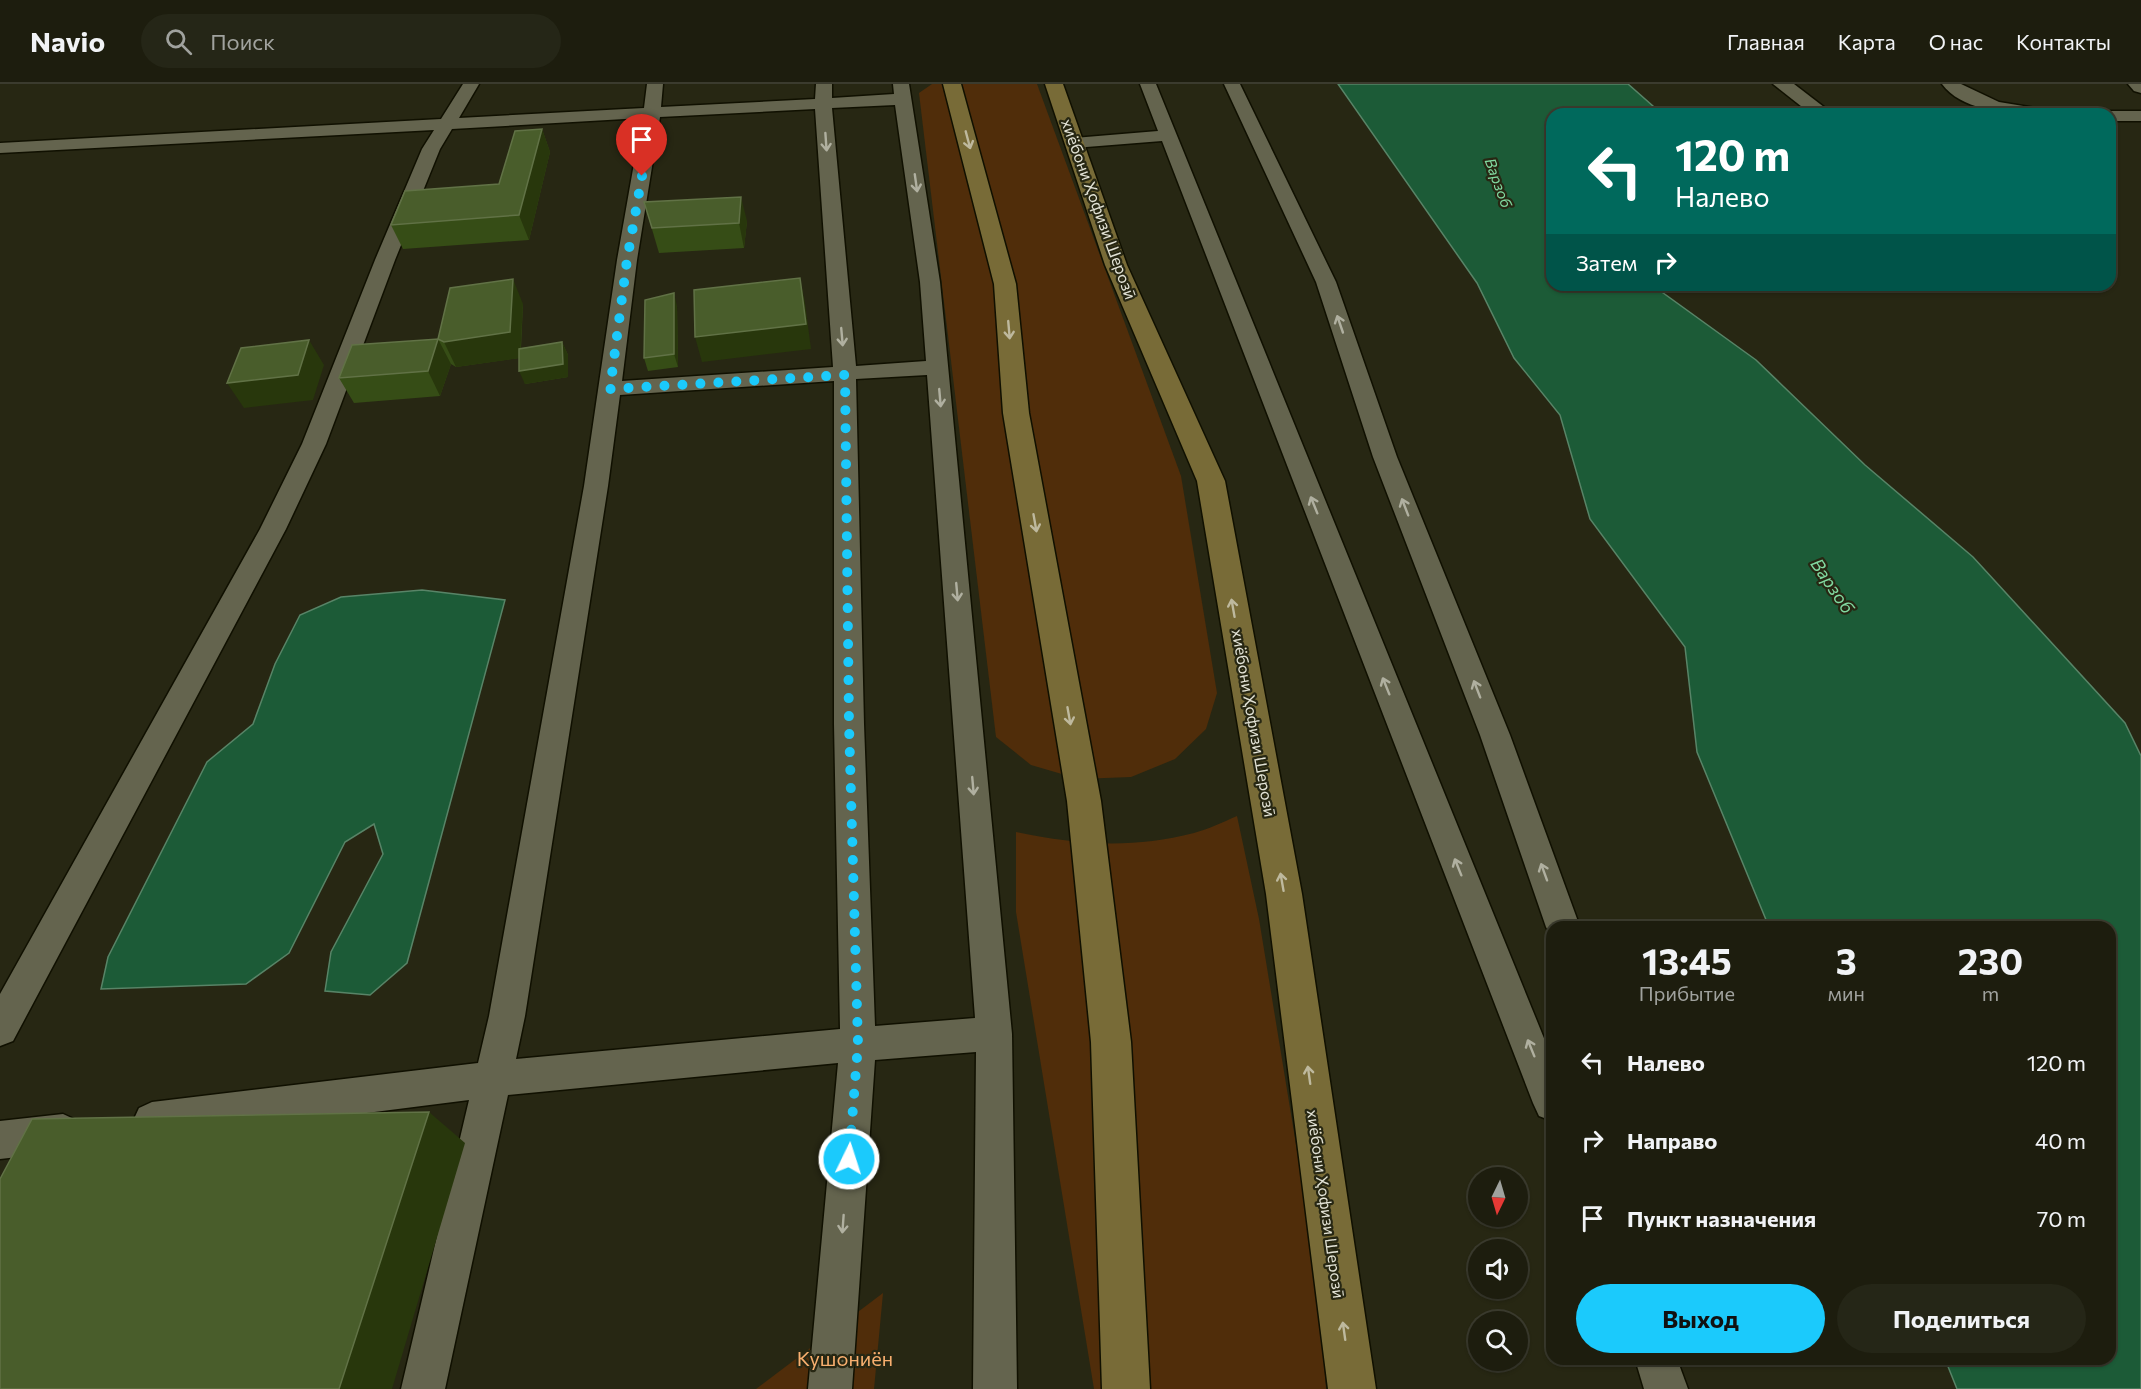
<!DOCTYPE html>
<html lang="ru">
<head>
<meta charset="utf-8">
<style>
	:root { --surface:#1d1d0e; --page:#252617; --text:#f1f3f6; --muted:#a0a29e; --line:#3b3b2e; --accent:#1bcafc }
	body { margin:0; font-family:Commissioner,sans-serif; background:var(--page); color:var(--text); height:100vh; display:flex; flex-direction:column; font-size:22px; white-space:nowrap }
	* { box-sizing:border-box; margin:0 }
	p { font-size:20px; color:var(--muted) }
	.icon { flex:none; width:33px; height:33px; fill:none; stroke:currentColor; stroke-width:2; stroke-linecap:round; stroke-linejoin:round }
	.map { position:relative; flex:1; overflow:hidden }
	.side { position:absolute; left:1546px; top:837px; width:570px; height:444px; display:flex; flex-direction:column; background:var(--surface); border-radius:18px; box-shadow:0 2px 4px #0004,0 0 0 2px var(--line) }
	.side>* { flex:none }
	.banner { position:absolute; left:1546px; top:24px; width:570px; height:183px; border-radius:18px; box-shadow:0 2px 4px #0004,0 0 0 2px var(--line); background:#00695c; color:#fff; overflow:hidden }
	.needle { width:39px; rotate:185deg }
	.tools { position:absolute; left:1468px; top:1083px; display:grid; gap:12px }
	.tools a { display:grid; place-items:center; width:60px; height:60px; border-radius:50%; background:var(--surface); box-shadow:0 2px 4px #0004,0 0 0 2px var(--line); font-size:30px }
	.pin { position:absolute; display:grid; place-items:center; width:51px; height:51px; color:#fff; margin:-62px -26px; border-radius:50% 50% 50% 0; rotate:-45deg; box-shadow:0 0 6px #0007 }
	.pin .icon { rotate:45deg }
	.me { position:absolute; width:66px; margin:-33px; rotate:4deg; stroke-linejoin:round; filter:drop-shadow(0 0 4px #0008) }
	.turn { display:flex; align-items:center; gap:21px; height:126px; padding:0 30px; font-size:27px }
	.turn .icon { width:78px; height:78px; stroke-width:2.5 }
	.turn b { display:block; font-size:42px; line-height:51px }
	.then { display:flex; align-items:center; height:57px; padding:0 30px; background:#0003; gap:12px; font-size:22px }
	.eta { display:flex; justify-content:space-evenly; align-items:center; height:102px; text-align:center }
	.eta b { font-size:36px; font-weight:700; line-height:42px }
	.action { display:flex; gap:12px; margin-top:auto; padding:12px 30px }
	.action a { flex:1; height:69px; border-radius:36px; background:var(--accent); color:#111; font-size:24px; font-weight:700; line-height:69px; text-align:center }
	.action a+a { background:var(--page); color:var(--text) }
	ul { padding:0; list-style:none }
	li { display:flex; align-items:center; gap:18px; height:78px; padding:0 30px }
	li div { flex:1 }
	li b { display:block; font-size:22px }
	li em { font-style:normal }
	header { display:flex; align-items:center; gap:36px; box-sizing:border-box; height:84px; padding:0 30px; background:var(--surface); border-bottom:2px solid var(--line) }
	header strong { font-size:28px }
	nav { display:flex; gap:33px; margin-inline-start:auto; font-size:21px }
	.search { width:420px; height:54px; background:var(--page); display:flex; align-items:center; gap:15px; box-sizing:border-box; padding:0 21px; border-radius:33px; color:var(--muted); font-size:22px }
	.map>svg:first-child { display:block }
	.green { fill:#502d0a }
	.water { fill:#1c5b37; stroke:#588467; stroke-width:1.5 }
	.lines { fill:none; stroke-linecap:round; stroke-linejoin:round }
	.service-casing { stroke:#101000; stroke-width:3 }
	.minor-casing { stroke:#101000; stroke-width:3 }
	.secondary-casing { stroke:#101000; stroke-width:3 }
	.service { fill:#64644e; fill-rule:evenodd }
	.minor { fill:#64644e; fill-rule:evenodd }
	.secondary { fill:#786b37; fill-rule:evenodd }
	.wall { fill:#364d16 }
	.shaded-wall { fill:#28370c }
	.building { fill:#495d2b; stroke:#617246; stroke-width:1.5 }
	.oneway { stroke:#beb99e }
	.oneway2 { stroke:#b0b0a0 }
	.route { stroke:#1bcafc; stroke-width:10; stroke-dasharray:0 18 }
	.labels { text-anchor:middle; stroke-width:4.5; stroke-linejoin:round; paint-order:stroke }
	.far-water-label { font-size:15px; font-style:italic; fill:#81d9a0; stroke:#272713 }
	.street-label { font-size:16px; fill:#e3e3d6; stroke:#272713 }
	.water-label { font-size:18px; font-style:italic; fill:#81d9a0; stroke:#272713 }
	.near-park-label { font-size:20px; fill:#f8af6f; stroke:#272713 }
</style>
</head>
<body>
<header>
<strong>Navio</strong>
<div class="search"><svg class="icon" aria-label="search" viewBox="0 0 24 24"><circle cx="10" cy="10" r="6"/><path d="M15 15l6 6"/></svg>Поиск</div>
<nav><a>Главная</a><a>Карта</a><a>О нас</a><a>Контакты</a></nav>
</header>
<div class="map">
<svg width="2141" height="1305" viewBox="0 0 2141 1305">
	<rect width="100%" height="100%" fill="#272713"/>
	<g class="green">
		<path d="M932,0H1037L1181,392L1217,609L1206,645L1175,675L1131,693L1079,695L1031,681L996,653L919,9Z"/>
		<path d="M1237,732L1259,835L1318,1195L1326,1305H1094L1016,828V748C1078,761 1132,765 1194,749C1209,745 1223,738 1237,732Z"/>
		<path d="M883,1209L874,1305H756Z"/>
	</g>
	<g class="water">
		<path d="M1338,0H1628L1662,30H1552V201H1652L1756,276L1865,381L1973,473L2125,639L2141,672V1305H1957L1945,1275H2110V843H1769L1697,668L1685,563L1590,435L1560,331L1514,274L1477,199Z"/>
		<path d="M422,506L505,516L407,879L370,911L325,907L331,868L383,770L374,740L345,758L289,869L246,900L101,905L108,873L207,678L253,640L275,580L300,531L341,513Z"/>
	</g>
	<g class="lines">
		<g class="service-casing">
			<g id="service">
				<path d="M463,0H479L459,34L644,24L647,0H663L661,23L815,15L816,0H832V14L894,10L893,0H909L940,198L1012,950L1017,1305H973L976,968L875,976L852,1305H808L838,979L508,1011L445,1305H401L469,1016L152,1056L139,1050L133,1037L139,1024L152,1018L478,979L489,932L584,402L617,176L642,34L452,45L440,65L395,176L326,360L286,445L13,957L0,962V910L260,445L302,360L375,176L422,65L434,46L0,69V59L441,35ZM895,21L920,198L926,277L856,282L832,24ZM815,25L833,283L622,297L637,176L660,33ZM927,291L975,934L875,942L864,640L856,295ZM834,297V640L840,945L516,975L525,932L608,402L620,311Z"/>
				<path d="M1140,0H1156L1552,974V1037L1539,1032L1533,1019L1162,57L1074,64L1068,63L1065,59L1068,55L1074,54L1158,47Z"/>
				<path d="M1224,0H1240L1336,198L1397,373L1510,651L1580,843H1552V854L1546,843L1480,651L1373,373L1316,198Z"/>
				<path d="M1942,0H1961L1999,18L2047,26L2050,30C2017,30 1964,30 1942,0Z"/>
				<path d="M2110,27H2141V37H2110V30H2103Z"/>
				<path d="M63,1030L76,1036L82,1049L76,1062L63,1068L0,1075V1037Z"/>
				<path d="M1635,1275H1677L1688,1305H1644Z"/>
			</g>
		</g>
		<g class="minor-casing">
			<g id="minor">
				<path d="M1773,0H1794L1833,30H1811Z"/>
				<path d="M2128,0H2141V9L2134,7Z"/>
			</g>
		</g>
		<g class="secondary-casing">
			<g id="secondary">
				<path d="M943,0H961L1016,200L1029,329L1101,717L1131,958L1150,1305H1102L1091,958L1067,717L1003,329L994,200Z"/>
				<path d="M1045,0H1063L1127,181L1225,397L1302,810L1376,1305H1328L1266,810L1197,397L1105,181Z"/>
			</g>
		</g>
		<use href="#service" class="service"/>
		<use href="#minor" class="minor"/>
		<use href="#secondary" class="secondary"/>
	</g>
	<g class="wall">
		<path d="M542,45L550,68L529,156L403,165L391,141L499,100Z"/>
		<path d="M644,118L747,137L744,164L659,169Z"/>
		<path d="M523,220L521,264L562,258L568,271V293L525,300L519,274L456,283L451,280L440,312L354,319L339,294L438,255Z"/>
		<path d="M677,222L678,283L648,287L644,274Z"/>
	</g>
	<g class="shaded-wall">
		<path d="M542,45L550,68L529,156L519,131Z"/>
		<path d="M741,113L747,137L744,164L739,139Z"/>
		<path d="M800,194L805,219L811,265L702,278L695,253Z"/>
		<path d="M513,195L523,220L520,274L456,283L444,258Z"/>
		<path d="M674,209L677,222L678,283L674,270Z"/>
		<path d="M438,255L451,280L440,312L428,287Z"/>
		<path d="M309,256L324,281L313,316L244,324L227,299Z"/>
		<path d="M562,258L568,271V293L525,300L519,287Z"/>
		<path d="M429,1028L465,1059L392,1305H339Z"/>
	</g>
	<g class="building">
		<path d="M542,45L519,131L391,141L405,107L499,100L515,47Z"/>
		<path d="M741,113L739,139L652,144L644,118Z"/>
		<path d="M800,194L806,240L695,253L694,206Z"/>
		<path d="M513,195L510,248L444,258L438,255L450,204Z"/>
		<path d="M674,209V270L644,274L645,216Z"/>
		<path d="M438,255L428,287L339,294L352,261Z"/>
		<path d="M309,256L298,291L227,299L241,264Z"/>
		<path d="M562,258L563,280L519,287V265Z"/>
		<path d="M429,1028L339,1305H0V1095L32,1035Z"/>
	</g>
	<defs><path id="oneway-shaft" d="M-6 0H5M1.5-3L5.5 0L1.5 3" fill="none" stroke-width="1.6" stroke-linecap="round" stroke-linejoin="round" transform="scale(1.5)"/></defs>
	<g class="oneway">
		<use href="#oneway-shaft" transform="translate(968 56) rotate(75)"/>
		<use href="#oneway-shaft" transform="translate(1009 246) rotate(85)"/>
		<use href="#oneway-shaft" transform="translate(1035 439) rotate(80)"/>
		<use href="#oneway-shaft" transform="translate(1233 524) rotate(-100)"/>
		<use href="#oneway-shaft" transform="translate(1069 632) rotate(80)"/>
		<use href="#oneway-shaft" transform="translate(1282 798) rotate(-100)"/>
		<use href="#oneway-shaft" transform="translate(1309 991) rotate(-98)"/>
		<use href="#oneway-shaft" transform="translate(1344 1247) rotate(-98)"/>
	</g>
	<g class="oneway2">
		<use href="#oneway-shaft" transform="translate(826 58) rotate(86)"/>
		<use href="#oneway-shaft" transform="translate(916 99) rotate(82)"/>
		<use href="#oneway-shaft" transform="translate(1340 240) rotate(-109)"/>
		<use href="#oneway-shaft" transform="translate(842 253) rotate(85)"/>
		<use href="#oneway-shaft" transform="translate(940 314) rotate(85)"/>
		<use href="#oneway-shaft" transform="translate(1314 421) rotate(-112)"/>
		<use href="#oneway-shaft" transform="translate(1405 423) rotate(-111)"/>
		<use href="#oneway-shaft" transform="translate(957 508) rotate(85)"/>
		<use href="#oneway-shaft" transform="translate(1386 602) rotate(-112)"/>
		<use href="#oneway-shaft" transform="translate(1477 605) rotate(-111)"/>
		<use href="#oneway-shaft" transform="translate(973 702) rotate(85)"/>
		<use href="#oneway-shaft" transform="translate(1458 783) rotate(-112)"/>
		<use href="#oneway-shaft" transform="translate(1544 788) rotate(-110)"/>
		<use href="#oneway-shaft" transform="translate(1531 964) rotate(-112)"/>
		<use href="#oneway-shaft" transform="translate(843 1140) rotate(94)"/>
	</g>
	<g class="lines">
		<path class="route" d="M642,92L627,176L610,305L845,291L849,640L858,960L849,1075"/>
	</g>
	<g class="labels">
		<g class="far-water-label">
			<text transform="translate(1498 99) rotate(70)" y="5">Варзоб</text>
		</g>
		<g class="street-label">
			<text transform="translate(1099 125) rotate(70)" y="6">хиёбони Ҳофизи Шерозӣ</text>
			<text transform="translate(1254 639) rotate(80)" y="6">хиёбони Ҳофизи Шерозӣ</text>
			<text transform="translate(1326 1120) rotate(82)" y="6">хиёбони Ҳофизи Шерозӣ</text>
		</g>
		<g class="water-label">
			<text transform="translate(1832 502) rotate(56)" y="6">Варзоб</text>
		</g>
		<g class="near-park-label">
			<text x="845" y="1282">Кушониён</text>
		</g>
	</g>
</svg>
<div class="tools">
<a><svg class="needle" viewBox="-14 -14 28 28"><path d="M0-13l5 13h-10z" fill="#e53935"/><path d="M0 13l5-13h-10z" fill="#a0a29e"/></svg></a>
<a><svg class="icon" aria-label="sound" viewBox="0 0 24 24"><path d="M4 9h4l5-4v14l-5-4H4zM17 9q2 3 0 6"/></svg></a>
<a><svg class="icon" aria-label="search" viewBox="0 0 24 24"><circle cx="10" cy="10" r="6"/><path d="M15 15l6 6"/></svg></a>
</div>
<div class="pin" style="left:642px;top:92px;background:#d93025"><svg class="icon" aria-label="arrive" viewBox="0 0 24 24"><path d="M6 21V4h12l-3 4 3 4H6"/></svg></div>
<svg class="me" style="left:849px;top:1075px" viewBox="-20 -20 40 40"><circle r="17" fill="#1bcafc" stroke="#fff" stroke-width="3"/><path d="M0-11L8 9 0 5-8 9z" fill="#fff"/></svg>
<div class="banner">
<div class="turn"><svg class="icon" aria-label="left" viewBox="0 0 24 24"><path d="M17 20v-9H6M10 6l-5 5 5 5"/></svg><div><b>120 m</b>Налево</div></div>
<div class="then">Затем<svg class="icon" aria-label="right" viewBox="0 0 24 24"><path d="M7 20v-9h11M14 6l5 5-5 5"/></svg></div>
</div>
<section class="side">
<div class="eta">
<div><b>13:45</b><p>Прибытие</p></div>
<div><b>3</b><p>мин</p></div>
<div><b>230</b><p>m</p></div>
</div>
<ul>
<li><svg class="icon" aria-label="left" viewBox="0 0 24 24"><path d="M17 20v-9H6M10 6l-5 5 5 5"/></svg><div><b>Налево</b></div><em>120 m</em></li>
<li><svg class="icon" aria-label="right" viewBox="0 0 24 24"><path d="M7 20v-9h11M14 6l5 5-5 5"/></svg><div><b>Направо</b></div><em>40 m</em></li>
<li><svg class="icon" aria-label="arrive" viewBox="0 0 24 24"><path d="M6 21V4h12l-3 4 3 4H6"/></svg><div><b>Пункт назначения</b></div><em>70 m</em></li>
</ul>
<div class="action"><a>Выход</a><a>Поделиться</a></div>
</section>
</div>
</body>
</html>
